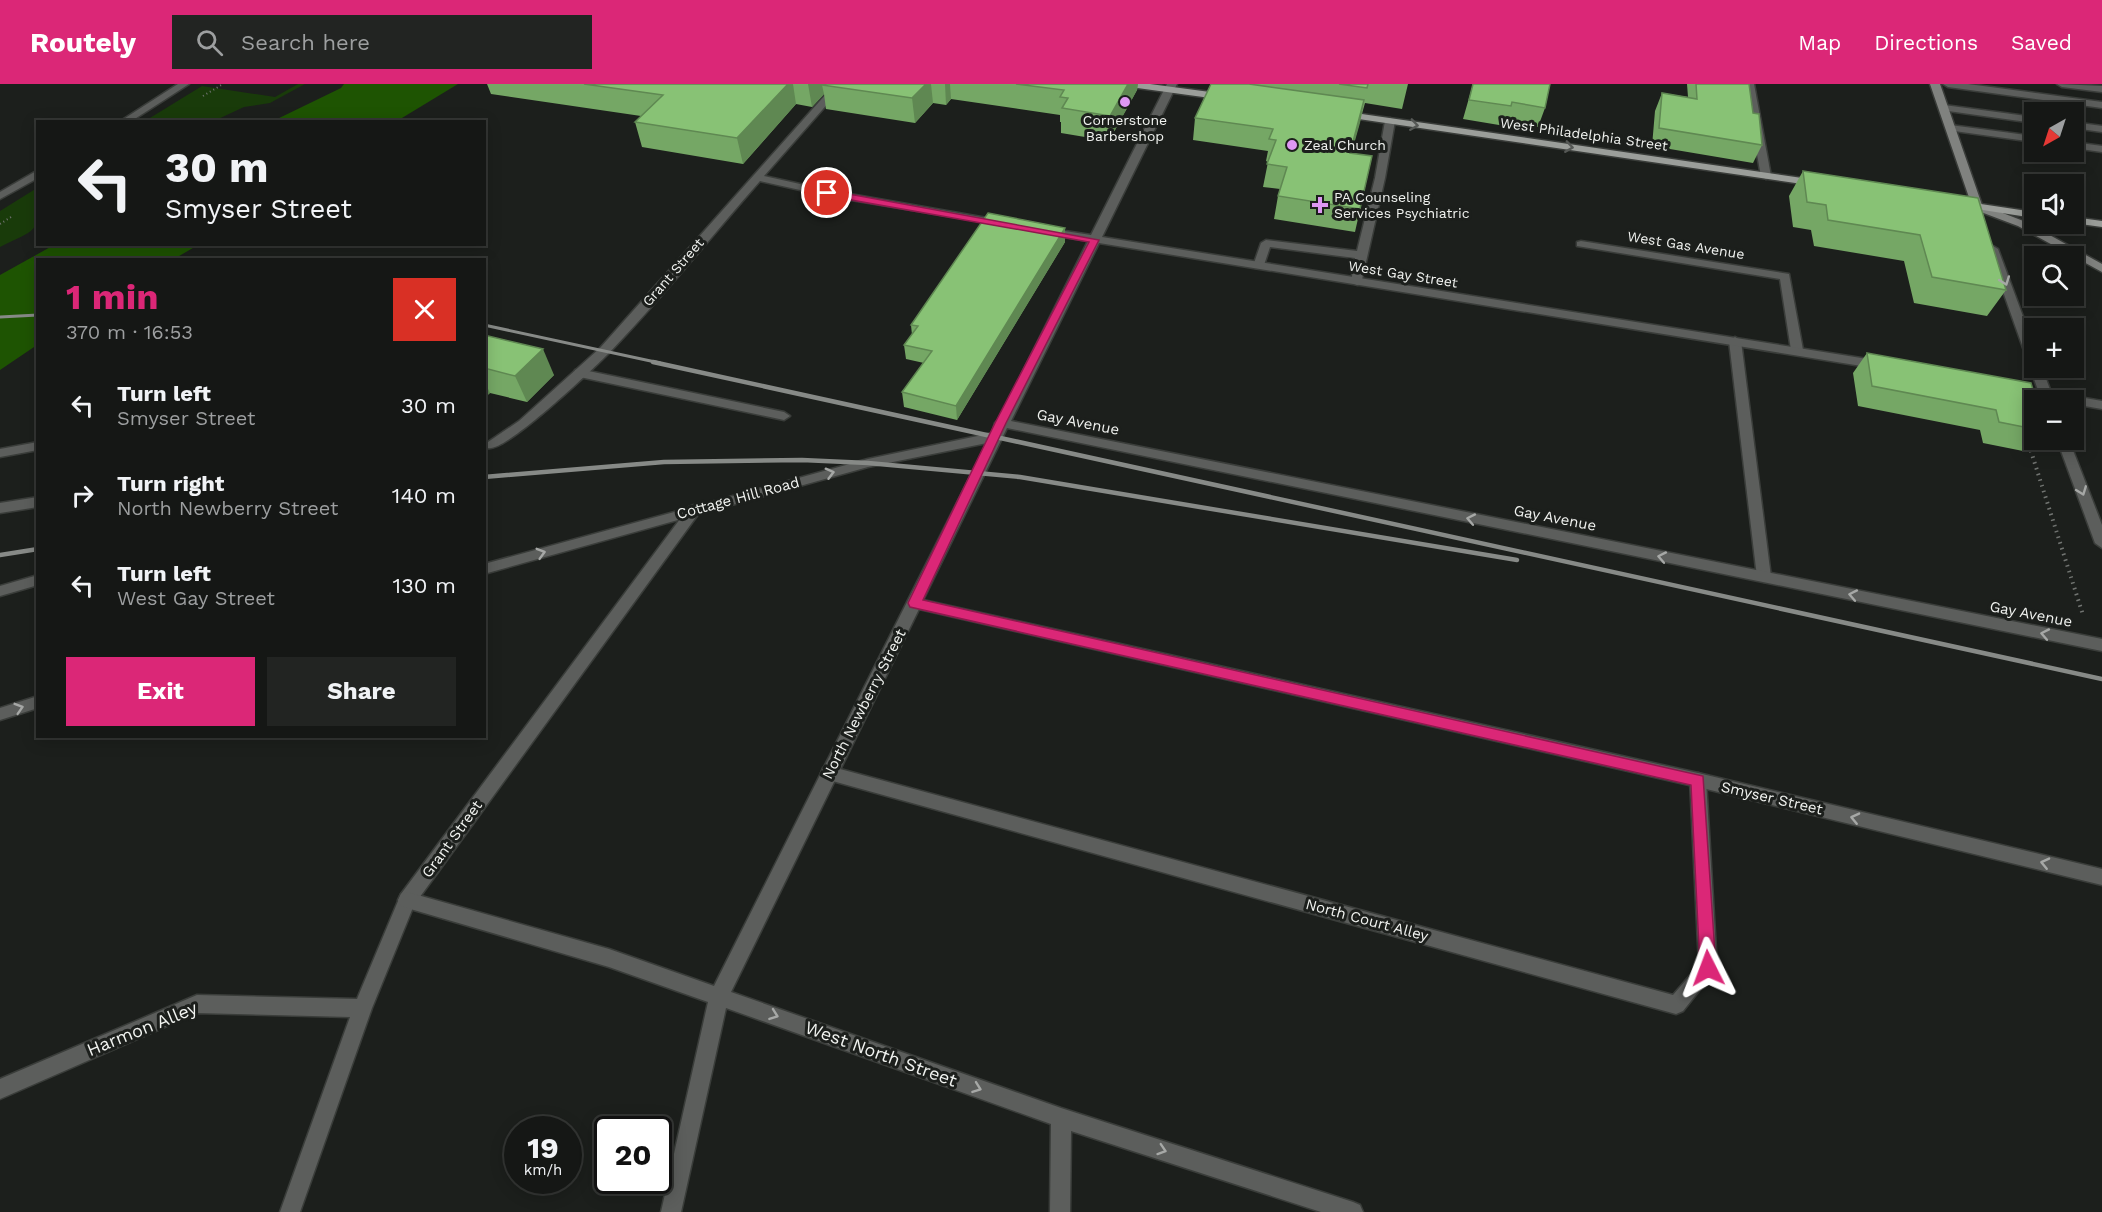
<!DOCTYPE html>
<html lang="en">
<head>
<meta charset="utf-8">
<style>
	:root { --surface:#151715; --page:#222422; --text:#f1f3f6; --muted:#9d9fa0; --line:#343634; --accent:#db2777 }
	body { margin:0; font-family:"Work Sans",sans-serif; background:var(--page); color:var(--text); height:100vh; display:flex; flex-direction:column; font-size:22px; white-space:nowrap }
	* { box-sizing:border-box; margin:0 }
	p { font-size:20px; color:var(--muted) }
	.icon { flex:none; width:33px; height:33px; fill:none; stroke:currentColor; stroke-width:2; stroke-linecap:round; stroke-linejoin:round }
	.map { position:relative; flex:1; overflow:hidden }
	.sheet { position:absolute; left:36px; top:174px; width:450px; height:480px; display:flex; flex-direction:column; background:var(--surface); border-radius:0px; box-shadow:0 3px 15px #0003,0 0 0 2px var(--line) }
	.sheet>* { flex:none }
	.top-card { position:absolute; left:36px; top:36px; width:450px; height:126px; border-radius:0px; box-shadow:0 3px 15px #0003,0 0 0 2px var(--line); background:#151715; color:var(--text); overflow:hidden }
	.needle { width:39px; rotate:219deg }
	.buttons { position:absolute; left:2024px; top:18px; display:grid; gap:12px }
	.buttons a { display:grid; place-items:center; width:60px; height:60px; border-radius:0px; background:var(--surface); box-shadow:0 3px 15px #0003,0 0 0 2px var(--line); font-size:30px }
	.speed { position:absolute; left:504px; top:1032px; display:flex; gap:12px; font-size:30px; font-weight:700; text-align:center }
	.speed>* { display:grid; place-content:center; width:78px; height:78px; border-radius:50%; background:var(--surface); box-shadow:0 3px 15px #0003,0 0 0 2px var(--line); line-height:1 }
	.speed small { font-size:15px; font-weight:400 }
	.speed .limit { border:3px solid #111; border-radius:9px; background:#fff; color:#111 }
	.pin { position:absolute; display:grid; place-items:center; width:51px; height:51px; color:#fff; margin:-26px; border:3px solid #fff; border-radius:50%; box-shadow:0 2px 6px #0007 }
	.me { position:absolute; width:66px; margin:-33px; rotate:357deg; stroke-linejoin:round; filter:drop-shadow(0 0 4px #0008) }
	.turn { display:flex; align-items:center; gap:21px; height:126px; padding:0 30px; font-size:27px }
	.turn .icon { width:78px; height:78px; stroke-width:2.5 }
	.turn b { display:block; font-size:42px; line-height:51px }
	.round { display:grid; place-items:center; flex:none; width:63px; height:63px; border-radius:0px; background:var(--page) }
	.headline { display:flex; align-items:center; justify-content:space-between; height:102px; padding:0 30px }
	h1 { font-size:36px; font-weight:700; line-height:45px; color:var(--accent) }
	.action { display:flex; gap:12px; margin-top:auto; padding:12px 30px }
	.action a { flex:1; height:69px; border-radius:0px; background:var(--accent); color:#fff; font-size:24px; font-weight:700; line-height:69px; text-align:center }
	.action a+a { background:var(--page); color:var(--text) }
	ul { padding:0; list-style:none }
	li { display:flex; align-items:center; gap:18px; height:90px; padding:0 30px }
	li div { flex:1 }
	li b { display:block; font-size:22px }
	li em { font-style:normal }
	header { display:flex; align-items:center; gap:36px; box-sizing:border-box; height:84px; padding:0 30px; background:var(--accent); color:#fff }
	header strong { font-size:28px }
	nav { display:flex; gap:33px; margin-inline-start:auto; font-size:21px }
	.search { width:420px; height:54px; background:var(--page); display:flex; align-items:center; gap:15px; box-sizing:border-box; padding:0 21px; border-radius:0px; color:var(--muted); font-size:22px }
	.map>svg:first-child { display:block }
	.green { fill:#193b0a }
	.water { fill:#1e5402 }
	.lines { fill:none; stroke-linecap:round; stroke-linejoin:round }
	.lane-casing { stroke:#3a3d3a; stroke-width:3 }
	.street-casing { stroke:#3a3d3a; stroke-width:3 }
	.secondary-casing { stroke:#3a3d3a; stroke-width:3 }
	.primary-casing { stroke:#3a3d3a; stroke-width:3 }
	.path-far1 { stroke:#717471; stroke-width:2; stroke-dasharray:1 3; stroke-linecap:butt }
	.path { stroke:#717471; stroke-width:4; stroke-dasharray:1.5 4.5; stroke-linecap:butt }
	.lane { fill:#5c5e5c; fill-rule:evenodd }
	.street { fill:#5c5e5c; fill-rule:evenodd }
	.secondary { fill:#80827f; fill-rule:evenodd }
	.primary { fill:#9b9e9a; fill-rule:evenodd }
	.rail-far1 { stroke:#878a87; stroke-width:3 }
	.rail { stroke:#878a87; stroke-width:4.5 }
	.wall { fill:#75a765 }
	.shaded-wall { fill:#5f8852 }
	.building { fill:#88c275; stroke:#5f8852; stroke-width:1.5 }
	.oneway { stroke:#555855 }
	.oneway2 { stroke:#a6a8a6 }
	.route { fill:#db2777; stroke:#8e194d; stroke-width:1.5 }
	.poi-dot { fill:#de98f3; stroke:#1c1f1c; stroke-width:2 }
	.labels { text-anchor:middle; stroke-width:6; stroke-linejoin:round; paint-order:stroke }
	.far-poi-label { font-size:14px; fill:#f1f3f0; stroke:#1c1f1c; text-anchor:start }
	.far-street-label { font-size:14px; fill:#f1f3f0; stroke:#1c1f1c }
	.street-label { font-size:15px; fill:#f1f3f0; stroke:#1c1f1c }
	.near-street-label { font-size:18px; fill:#f1f3f0; stroke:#1c1f1c }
</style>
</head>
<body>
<header>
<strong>Routely</strong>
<div class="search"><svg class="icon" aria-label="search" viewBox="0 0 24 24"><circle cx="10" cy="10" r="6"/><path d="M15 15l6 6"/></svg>Search here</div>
<nav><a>Map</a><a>Directions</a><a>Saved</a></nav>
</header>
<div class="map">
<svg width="2102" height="1128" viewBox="0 0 2102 1128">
	<rect width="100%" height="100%" fill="#1c1f1c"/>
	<g class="green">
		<path d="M298,0H305L270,19L244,23L214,37H145L202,2L275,13Z"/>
		<path d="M37,104C38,150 41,143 0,163V127Z"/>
	</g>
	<g class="water">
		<path d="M344,0H458L397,37H273L341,4Z"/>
		<path d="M54,161V160L198,161L174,175L38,176L37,261L0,286V191Z"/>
	</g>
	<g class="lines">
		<g class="lane-casing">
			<g id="lane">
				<path d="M1943,0H1968L2102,18V24L1948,3Z"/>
				<path d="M1944,21L2034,33V39L1941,26L1939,24Z"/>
				<path d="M1390,34L1395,37L1385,94L1361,200L1357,201L1351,198L1355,174L1270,163L1263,184H1255L1253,182L1261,159L1266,156L1357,167L1375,94L1385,37Z"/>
				<path d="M2073,38L2102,42V48L2073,44Z"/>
				<path d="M1950,41L2034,52V58L1947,46V42Z"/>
				<path d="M2073,58L2102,62V68L2073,64Z"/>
				<path d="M1581,157L1789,190L1803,266L1797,270L1791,266L1780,195L1577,162V158Z"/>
				<path d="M1735,253L1741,257L1771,493L1764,498L1757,493L1729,257Z"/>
				<path d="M579,285L784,328L790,332L784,336L575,292V286Z"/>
				<path d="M38,358V366L0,373V365Z"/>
				<path d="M38,413V423L0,429V419Z"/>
				<path d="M694,421L701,426L699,429L414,821L372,924L300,1128H280L350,933L197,929L0,1015V995L197,911L357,915L401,810L689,423Z"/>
				<path d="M38,491V501L0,512V502Z"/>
				<path d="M829,682L1673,911L1699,881L1690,696L1692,691L1698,689L1704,691L1706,696L1717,884L1683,927L1676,930L829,696L823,694L821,689L823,684Z"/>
			</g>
		</g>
		<g class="street-casing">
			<g id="street">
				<path d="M178,0H189L130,38H119Z"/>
				<path d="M835,0H845L764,92L827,106L1004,137L1009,140L1008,142L827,112L760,97C710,154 662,214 609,269C593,285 505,369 488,364L487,361L488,358L519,337L600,264Z"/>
				<path d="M1167,0H1177L1102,153L1880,277L1886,281L1880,285L1099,159L1011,337L2102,555V567L1007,344L923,516L1698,689L2102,785V801L1698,703L919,525L731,908L1061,1024L1353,1118L1360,1121L1363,1128H1321L1071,1047L1070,1128H1050L1051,1040L726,924L681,1128H661L708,918L609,883L407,824L401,822L398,816L401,810L407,808L609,865L714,902L987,359L868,383L484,490V480L868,375L992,349L995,339L999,335L1088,157L1045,150L1040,147L1045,144L1091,151Z"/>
				<path d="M1744,0H1754L1771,92L1766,95L1761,92Z"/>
				<path d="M2057,0L2102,2V8L2062,3Z"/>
				<path d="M38,86V94L0,115V108Z"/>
				<path d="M1993,162L1998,165L2034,262V284H2042L2051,308L2102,317V325L2073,320V316H2042L2012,309L2010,306L2016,302L2038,306L2030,284L2032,281L2028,278L1988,165Z"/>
				<path d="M2057,356H2069L2102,441V464L2095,459Z"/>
				<path d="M38,612V624L0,636V624Z"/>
			</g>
		</g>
		<g class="secondary-casing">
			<path id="secondary" d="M1930,0H1940L1982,121L2026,138L2102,180V188L2018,142L1973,125Z"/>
		</g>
		<g class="primary-casing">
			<g id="primary">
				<path d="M1125,0H1150L1225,10L1230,13L1225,16L1130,3Z"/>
				<path d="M1341,27L1816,96L1821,99L1816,102L1338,32L1336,30Z"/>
				<path d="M1961,117L2034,128V134L1957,122V118Z"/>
				<path d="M2073,133L2102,137V143L2073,139Z"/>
			</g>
		</g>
		<g class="path-far1">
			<path d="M203,12L223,0"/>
			<path d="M0,140L11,133"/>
		</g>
		<path class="path" d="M2029,361L2083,531"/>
		<use href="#lane" class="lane"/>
		<use href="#street" class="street"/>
		<use href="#secondary" class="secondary"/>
		<use href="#primary" class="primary"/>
		<g class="rail-far1">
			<path d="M0,233L38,231"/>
			<path d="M484,241L660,279"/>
		</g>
		<g class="rail">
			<path d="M653,278L2102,595"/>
			<path d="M484,393L664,378L802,376L868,379L1020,393L1517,476"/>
			<path d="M0,471L38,465"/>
		</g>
	</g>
	<g class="wall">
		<path d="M487,0H1138L1137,6L1109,57L1061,49V38H1060V31L951,15L946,21L933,19L915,39L826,25L824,10L812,23L796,20L743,80L642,63L635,38L641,32L491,10Z"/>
		<path d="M1211,0H1408L1402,25L1365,19L1351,69L1372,72L1355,148L1274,135L1278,112L1280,105L1263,103L1268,78L1266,77L1268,67L1193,56L1195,34Z"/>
		<path d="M1473,0L1545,24L1538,43L1506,38L1505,42L1463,35Z"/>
		<path d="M1687,0H1749L1753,29L1762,61L1753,79L1652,62L1655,27L1662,9L1688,13Z"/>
		<path d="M1803,87L1978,114L2006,206L1987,232L1914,219L1904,177L1814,162L1811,146L1793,143L1789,112Z"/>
		<path d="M1065,144V158L957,336L904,323L902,308L924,279L906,275L904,261L912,251L911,241Z"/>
		<path d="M484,251L554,291L527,318L490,309L484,314Z"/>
		<path d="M1867,269L2034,316V356H2038L2028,368L1983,359L1980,346L1858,322L1853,289Z"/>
	</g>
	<g class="shaded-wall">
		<path d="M788,0H793L796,20L743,80L737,54Z"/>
		<path d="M808,0H833L822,1L824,10L812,23Z"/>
		<path d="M926,0H931L933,19L915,39L912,14Z"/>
		<path d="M945,0H950L951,15L946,21Z"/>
		<path d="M1128,0H1138L1137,6L1109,57L1110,32Z"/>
		<path d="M1364,16L1360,39L1345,92L1350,69Z"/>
		<path d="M1065,144V158L957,336L956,322Z"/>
		<path d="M543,265L554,291L527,318L515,292Z"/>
		<path d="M484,296L490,309L484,314Z"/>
	</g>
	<g class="building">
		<path d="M584,0H788L737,54L635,38L663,11Z"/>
		<path d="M823,0H926L912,14L822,1Z"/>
		<path d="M1016,0H1128L1110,32L1062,24L1068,14L1060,13L1064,6Z"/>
		<path d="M1211,0H1249L1364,16L1350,69L1372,72L1360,125L1278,112L1287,83L1267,80L1276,56L1269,55L1273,45L1195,34Z"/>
		<path d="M1339,0H1368L1367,4Z"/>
		<path d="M1473,0H1550L1545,24L1512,18L1511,22L1469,16Z"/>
		<path d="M1696,0H1749L1753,29L1759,30L1762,61L1659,44L1662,9L1697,15Z"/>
		<path d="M1803,87L1978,114L2006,206L1932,193L1920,151L1828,136L1826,121L1807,118Z"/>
		<path d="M988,129L1065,144L956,322L902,308L932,267L904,261L918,242L911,241Z"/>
		<path d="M484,251L543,265L515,292L484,284Z"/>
		<path d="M1867,269L2031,299L2036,316H2034V345L1999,338L1996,326L1872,302Z"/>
	</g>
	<defs><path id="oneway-chevron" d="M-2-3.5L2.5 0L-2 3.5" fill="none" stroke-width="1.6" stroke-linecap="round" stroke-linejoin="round" transform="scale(1.5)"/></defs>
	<g class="oneway">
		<use href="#oneway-chevron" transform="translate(1414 41) rotate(8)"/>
		<use href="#oneway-chevron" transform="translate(1569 63) rotate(8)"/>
	</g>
	<g class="oneway2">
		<use href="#oneway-chevron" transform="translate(2005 197) rotate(70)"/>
		<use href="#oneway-chevron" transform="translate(830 389) rotate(-15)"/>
		<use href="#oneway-chevron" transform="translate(2082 407) rotate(69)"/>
		<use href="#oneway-chevron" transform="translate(1471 435) rotate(-169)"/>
		<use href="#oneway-chevron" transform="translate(541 469) rotate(-16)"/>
		<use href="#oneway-chevron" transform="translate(1662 473) rotate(-169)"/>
		<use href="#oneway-chevron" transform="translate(1853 511) rotate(-169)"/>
		<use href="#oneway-chevron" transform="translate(2045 550) rotate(-169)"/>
		<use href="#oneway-chevron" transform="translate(19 624) rotate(-17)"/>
		<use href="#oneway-chevron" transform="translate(1855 734) rotate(-167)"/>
		<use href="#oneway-chevron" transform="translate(2045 779) rotate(-167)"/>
		<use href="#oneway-chevron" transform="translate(774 931) rotate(20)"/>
		<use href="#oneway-chevron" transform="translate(977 1004) rotate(20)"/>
		<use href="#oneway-chevron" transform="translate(1162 1066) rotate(18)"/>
	</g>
	<path class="route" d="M827,106L1099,156L1006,339L923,516L1703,692L1716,884L1714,889L1708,892L1702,889L1700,884L1691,701L910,523L908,519L995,339L1089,158L823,111V107Z"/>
	<g class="poi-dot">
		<circle cx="1125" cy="18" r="6"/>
		<circle cx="1292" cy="61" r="6"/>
		<path d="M1317 112h6v6h6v6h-6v6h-6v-6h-6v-6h6z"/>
	</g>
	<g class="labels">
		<g class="far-poi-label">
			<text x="1125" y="41" text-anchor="middle">Cornerstone<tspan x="1125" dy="16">Barbershop</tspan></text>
			<text x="1304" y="66">Zeal Church</text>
			<text x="1334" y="118">PA Counseling<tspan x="1334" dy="16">Services Psychiatric</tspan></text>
		</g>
		<g class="far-street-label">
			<text transform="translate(1584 50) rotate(8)" y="5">West Philadelphia Street</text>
			<text transform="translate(1686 161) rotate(9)" y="5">West Gas Avenue</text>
			<text transform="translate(673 188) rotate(-49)" y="5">Grant Street</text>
			<text transform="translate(1403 190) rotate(9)" y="5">West Gay Street</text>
		</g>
		<g class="street-label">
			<text transform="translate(1078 338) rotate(11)" y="5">Gay Avenue</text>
			<text transform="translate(738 414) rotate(-15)" y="5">Cottage Hill Road</text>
			<text transform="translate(1555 434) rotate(11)" y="5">Gay Avenue</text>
			<text transform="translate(2031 530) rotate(11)" y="5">Gay Avenue</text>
			<text transform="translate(864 620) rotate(-63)" y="5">North Newberry Street</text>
			<text transform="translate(1772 714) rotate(13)" y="5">Smyser Street</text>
			<text transform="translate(452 755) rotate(-54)" y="5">Grant Street</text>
			<text transform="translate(1367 836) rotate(15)" y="5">North Court Alley</text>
		</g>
		<g class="near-street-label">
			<text transform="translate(142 945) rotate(-22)" y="6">Harmon Alley</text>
			<text transform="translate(881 970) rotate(20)" y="6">West North Street</text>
		</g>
	</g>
</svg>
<div class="buttons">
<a><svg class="needle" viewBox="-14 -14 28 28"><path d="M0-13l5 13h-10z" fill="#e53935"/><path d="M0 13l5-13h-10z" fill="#9d9fa0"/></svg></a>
<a><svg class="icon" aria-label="sound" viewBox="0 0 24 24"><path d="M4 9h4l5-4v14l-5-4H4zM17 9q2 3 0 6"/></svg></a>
<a><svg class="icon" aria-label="search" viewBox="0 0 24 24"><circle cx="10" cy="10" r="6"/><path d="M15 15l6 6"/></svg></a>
<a>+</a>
<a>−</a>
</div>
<div class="speed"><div>19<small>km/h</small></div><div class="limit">20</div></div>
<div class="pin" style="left:827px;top:109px;background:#d93025"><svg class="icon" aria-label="arrive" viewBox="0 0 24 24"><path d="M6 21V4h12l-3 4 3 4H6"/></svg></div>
<svg class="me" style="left:1708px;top:884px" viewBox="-20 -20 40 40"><path d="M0-17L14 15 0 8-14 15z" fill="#db2777" stroke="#fff" stroke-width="4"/></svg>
<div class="top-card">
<div class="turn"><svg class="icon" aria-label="left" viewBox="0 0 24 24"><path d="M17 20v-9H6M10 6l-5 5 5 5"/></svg><div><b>30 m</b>Smyser Street</div></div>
</div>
<section class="sheet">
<div class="headline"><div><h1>1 min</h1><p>370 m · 16:53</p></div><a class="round" style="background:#d93025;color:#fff"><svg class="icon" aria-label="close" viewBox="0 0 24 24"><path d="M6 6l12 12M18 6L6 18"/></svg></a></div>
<ul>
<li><svg class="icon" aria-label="left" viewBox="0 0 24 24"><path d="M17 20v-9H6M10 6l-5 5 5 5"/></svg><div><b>Turn left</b><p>Smyser Street</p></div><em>30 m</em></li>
<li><svg class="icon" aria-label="right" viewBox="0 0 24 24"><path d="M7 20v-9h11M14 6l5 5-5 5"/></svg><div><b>Turn right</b><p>North Newberry Street</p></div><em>140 m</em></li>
<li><svg class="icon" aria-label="left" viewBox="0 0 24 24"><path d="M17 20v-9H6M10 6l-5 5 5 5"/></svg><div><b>Turn left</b><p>West Gay Street</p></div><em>130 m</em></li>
</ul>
<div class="action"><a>Exit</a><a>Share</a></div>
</section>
</div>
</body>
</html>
